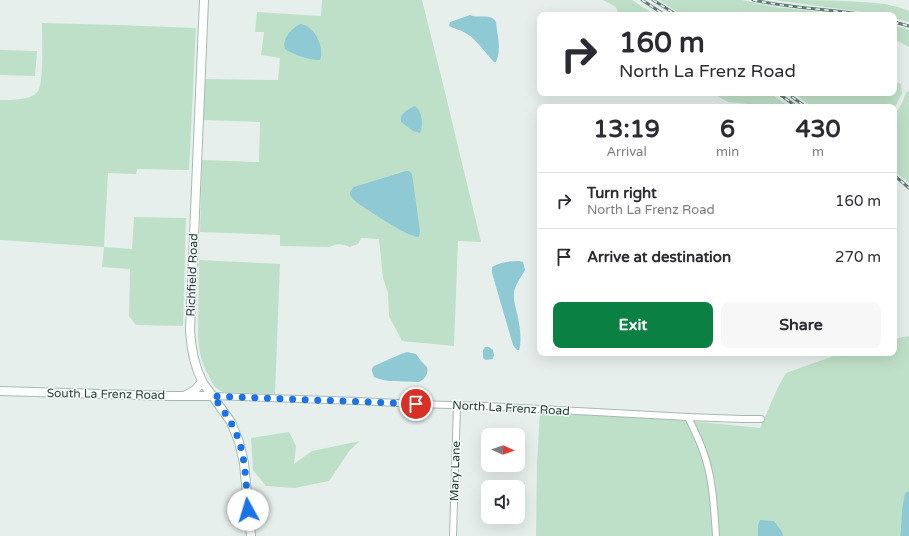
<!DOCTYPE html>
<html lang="en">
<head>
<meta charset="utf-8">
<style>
	:root { --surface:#fff; --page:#f7f7f7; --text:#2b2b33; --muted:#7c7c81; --line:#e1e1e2; --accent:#0b8043 }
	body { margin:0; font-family:"Varela Round",sans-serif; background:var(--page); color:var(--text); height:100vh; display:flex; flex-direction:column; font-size:15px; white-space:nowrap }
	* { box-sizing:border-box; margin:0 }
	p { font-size:13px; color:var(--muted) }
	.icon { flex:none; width:22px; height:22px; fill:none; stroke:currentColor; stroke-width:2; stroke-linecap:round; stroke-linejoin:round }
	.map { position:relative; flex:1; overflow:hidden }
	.drawer { position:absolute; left:537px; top:104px; width:360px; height:252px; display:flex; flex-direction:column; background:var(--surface); border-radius:8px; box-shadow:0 4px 16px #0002 }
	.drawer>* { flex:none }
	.hud { position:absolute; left:537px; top:12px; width:360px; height:84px; border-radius:8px; box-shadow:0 4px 16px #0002; background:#fff; color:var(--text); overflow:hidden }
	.needle { width:26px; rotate:92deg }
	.fabs { position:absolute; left:481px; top:428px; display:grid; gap:8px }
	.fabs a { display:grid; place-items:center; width:44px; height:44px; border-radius:8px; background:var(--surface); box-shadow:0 4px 16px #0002; font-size:20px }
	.pin { position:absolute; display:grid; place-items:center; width:34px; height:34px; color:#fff; margin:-17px; border:2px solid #fff; border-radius:50%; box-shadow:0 1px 4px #0007 }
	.me { position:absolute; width:44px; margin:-22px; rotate:354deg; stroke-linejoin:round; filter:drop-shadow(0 0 3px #0008) }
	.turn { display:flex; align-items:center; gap:14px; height:84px; padding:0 16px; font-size:18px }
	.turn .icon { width:52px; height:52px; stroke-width:2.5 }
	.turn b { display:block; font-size:28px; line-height:34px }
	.eta { display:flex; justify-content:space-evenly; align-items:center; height:68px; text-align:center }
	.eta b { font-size:24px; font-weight:700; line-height:28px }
	.action { display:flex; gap:8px; margin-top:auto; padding:8px 16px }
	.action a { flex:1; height:46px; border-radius:8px; background:var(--accent); color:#fff; font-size:16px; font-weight:700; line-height:46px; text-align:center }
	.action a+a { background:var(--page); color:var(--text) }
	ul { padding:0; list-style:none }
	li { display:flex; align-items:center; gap:12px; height:56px; padding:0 16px; border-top:1px solid var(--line) }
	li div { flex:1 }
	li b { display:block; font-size:15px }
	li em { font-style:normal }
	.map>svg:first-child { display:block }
	.green { fill:#bfe0c8 }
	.water { fill:#8ec9d4 }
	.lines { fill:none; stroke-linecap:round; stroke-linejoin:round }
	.river { stroke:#8ec9d4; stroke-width:9 }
	.street-casing { stroke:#a8b8b2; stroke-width:8 }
	.secondary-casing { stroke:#a4bbb3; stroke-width:10 }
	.street { stroke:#fff; stroke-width:6 }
	.secondary { stroke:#fff; stroke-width:8 }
	.rail-casing { stroke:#5f7d75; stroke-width:3 }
	.rail { stroke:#f7fbf9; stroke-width:1.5; stroke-dasharray:4.5; stroke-linecap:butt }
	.route { stroke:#1a73e8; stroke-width:7; stroke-dasharray:0 12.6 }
	.labels { text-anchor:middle; stroke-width:3; stroke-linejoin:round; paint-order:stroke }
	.street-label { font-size:12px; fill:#24423a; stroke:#f7fbf9 }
</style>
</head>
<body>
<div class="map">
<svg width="909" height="536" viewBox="0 0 909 536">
	<rect width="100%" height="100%" fill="#e6efeb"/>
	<g class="green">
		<path d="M322,0H422L444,88L481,242L458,241L454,346L402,341L389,316L388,293L383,278L379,239L361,238L358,244L350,247C342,244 338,243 329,247L280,246V235L200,232L202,160L259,162L260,122L203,120L205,79L278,80L280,58L261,55L264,32H255L257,12L321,16Z"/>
		<path d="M603,0H632L655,15H619L616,7Z"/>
		<path d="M659,0H742L775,7L848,15H682Z"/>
		<path d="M774,0C811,0 849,0 885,4C893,6 901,7 909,11V22L894,18V15H878L856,11Z"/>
		<path d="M42,23L117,25L196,28L189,170L137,169L136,174L108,173L104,247L132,249L134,217L186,218L183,326L136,325L129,316L130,269L102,267L104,247L0,240V100C10,100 25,100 34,95C34,95 38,92 38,91C44,82 42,36 42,23Z"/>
		<path d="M894,25L909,30V47L894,39Z"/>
		<path d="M0,50L37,51L35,76L0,75Z"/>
		<path d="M894,81L901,84L902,93L894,109V107H812L794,93H894Z"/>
		<path d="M907,91L909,92V183L894,171V116L901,105Z"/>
		<path d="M706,93H770L790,107H770L767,106L728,102L717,96L707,94Z"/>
		<path d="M199,260L280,264L275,394L223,392C216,389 213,385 210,378C201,363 199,352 198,335Z"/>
		<path d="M909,336V536H536L537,462L540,413C614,415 687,420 760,428L778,387L786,373L842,353H894V339Z"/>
		<path d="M289,432L296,446L294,464L312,451L360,441L350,450L329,481L295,488L266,486L253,470L251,438Z"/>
	</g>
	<g class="water">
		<path d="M470,15C479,19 491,13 496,22C497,35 502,49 496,62H494C486,54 477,40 467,34C462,30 455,29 449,26L450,22Z"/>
		<path d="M300,24C314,25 325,47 320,60C311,61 292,54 285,49C282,38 291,29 300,24Z"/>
		<path d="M415,106C422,111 424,125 420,133L413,131L401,122C399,114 408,109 415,106Z"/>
		<path d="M406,171H409L412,174L420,231L419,237C407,237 368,210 356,202L350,195V192L354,187Z"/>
		<path d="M519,261L523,262L525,270C521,277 515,285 514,293C513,302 517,310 518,318C520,327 522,342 519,350H517L513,345L492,273V267C500,262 509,261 519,261Z"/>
		<path d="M485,347H489L493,350L494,355L493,359L486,360L483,358V350Z"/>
		<path d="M407,352L416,354L421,361L427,367C429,373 425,379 419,382C405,381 387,383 374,377C373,373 370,369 374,366L401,354Z"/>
		<path d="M760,520L774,521L782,532L783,536H758V525Z"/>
	</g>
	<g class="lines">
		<path class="river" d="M905,536L907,507L909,496"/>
		<g class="street-casing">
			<g id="street">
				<path d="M213,396L359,401L416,404L486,406L688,417L742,419H761"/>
				<path d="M688,417C693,428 699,439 703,451C713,478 714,507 716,536"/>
				<path d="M453,536L457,405"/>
			</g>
		</g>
		<g class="secondary-casing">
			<g id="secondary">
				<path d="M204,0L190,330C191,349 194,366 203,383L231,422L239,442L244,463L251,536"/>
				<path d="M0,391L170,396H213"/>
				<path d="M186,395L195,390L202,382"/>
			</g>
		</g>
		<use href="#street" class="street"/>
		<use href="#secondary" class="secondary"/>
		<g class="rail-casing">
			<g id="rail">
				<path d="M642,0L665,15"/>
				<path d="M653,0L677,15"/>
				<path d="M753,0C790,8 828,9 866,15"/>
				<path d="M894,22L909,26"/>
				<path d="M778,93L797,107"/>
				<path d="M792,97L806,107"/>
				<path d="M894,175L909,188"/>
			</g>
		</g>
		<use href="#rail" class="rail"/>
	</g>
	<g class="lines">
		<path class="route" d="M248,510C246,485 246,456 236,433C230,419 221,407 213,396L416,404"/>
	</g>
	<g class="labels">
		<g class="street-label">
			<text transform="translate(192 275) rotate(-88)" y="4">Richfield Road</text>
			<text transform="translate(106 394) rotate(1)" y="4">South La Frenz Road</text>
			<text transform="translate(511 408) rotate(3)" y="4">North La Frenz Road</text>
			<text transform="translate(455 471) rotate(-88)" y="4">Mary Lane</text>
		</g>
	</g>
</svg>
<div class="fabs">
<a><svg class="needle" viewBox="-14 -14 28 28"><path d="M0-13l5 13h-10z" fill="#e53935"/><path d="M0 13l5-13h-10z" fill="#7c7c81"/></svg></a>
<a><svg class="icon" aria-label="sound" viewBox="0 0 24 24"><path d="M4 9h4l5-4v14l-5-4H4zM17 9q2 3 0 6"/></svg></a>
</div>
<div class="pin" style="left:416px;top:404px;background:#d93025"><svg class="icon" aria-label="arrive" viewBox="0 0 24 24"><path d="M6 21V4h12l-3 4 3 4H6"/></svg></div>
<svg class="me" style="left:248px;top:510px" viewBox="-20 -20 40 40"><circle r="19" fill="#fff"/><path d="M0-13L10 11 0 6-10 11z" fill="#1a73e8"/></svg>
<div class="hud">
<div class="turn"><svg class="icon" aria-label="right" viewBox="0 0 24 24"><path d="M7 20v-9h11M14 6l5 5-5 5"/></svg><div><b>160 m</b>North La Frenz Road</div></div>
</div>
<section class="drawer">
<div class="eta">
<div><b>13:19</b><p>Arrival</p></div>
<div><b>6</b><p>min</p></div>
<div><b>430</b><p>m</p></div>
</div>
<ul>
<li><svg class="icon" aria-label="right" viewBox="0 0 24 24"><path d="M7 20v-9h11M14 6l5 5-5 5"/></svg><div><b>Turn right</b><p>North La Frenz Road</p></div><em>160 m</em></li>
<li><svg class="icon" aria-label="arrive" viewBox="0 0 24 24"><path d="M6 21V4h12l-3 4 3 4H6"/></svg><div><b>Arrive at destination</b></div><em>270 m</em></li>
</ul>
<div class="action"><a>Exit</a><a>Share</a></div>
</section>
</div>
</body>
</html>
